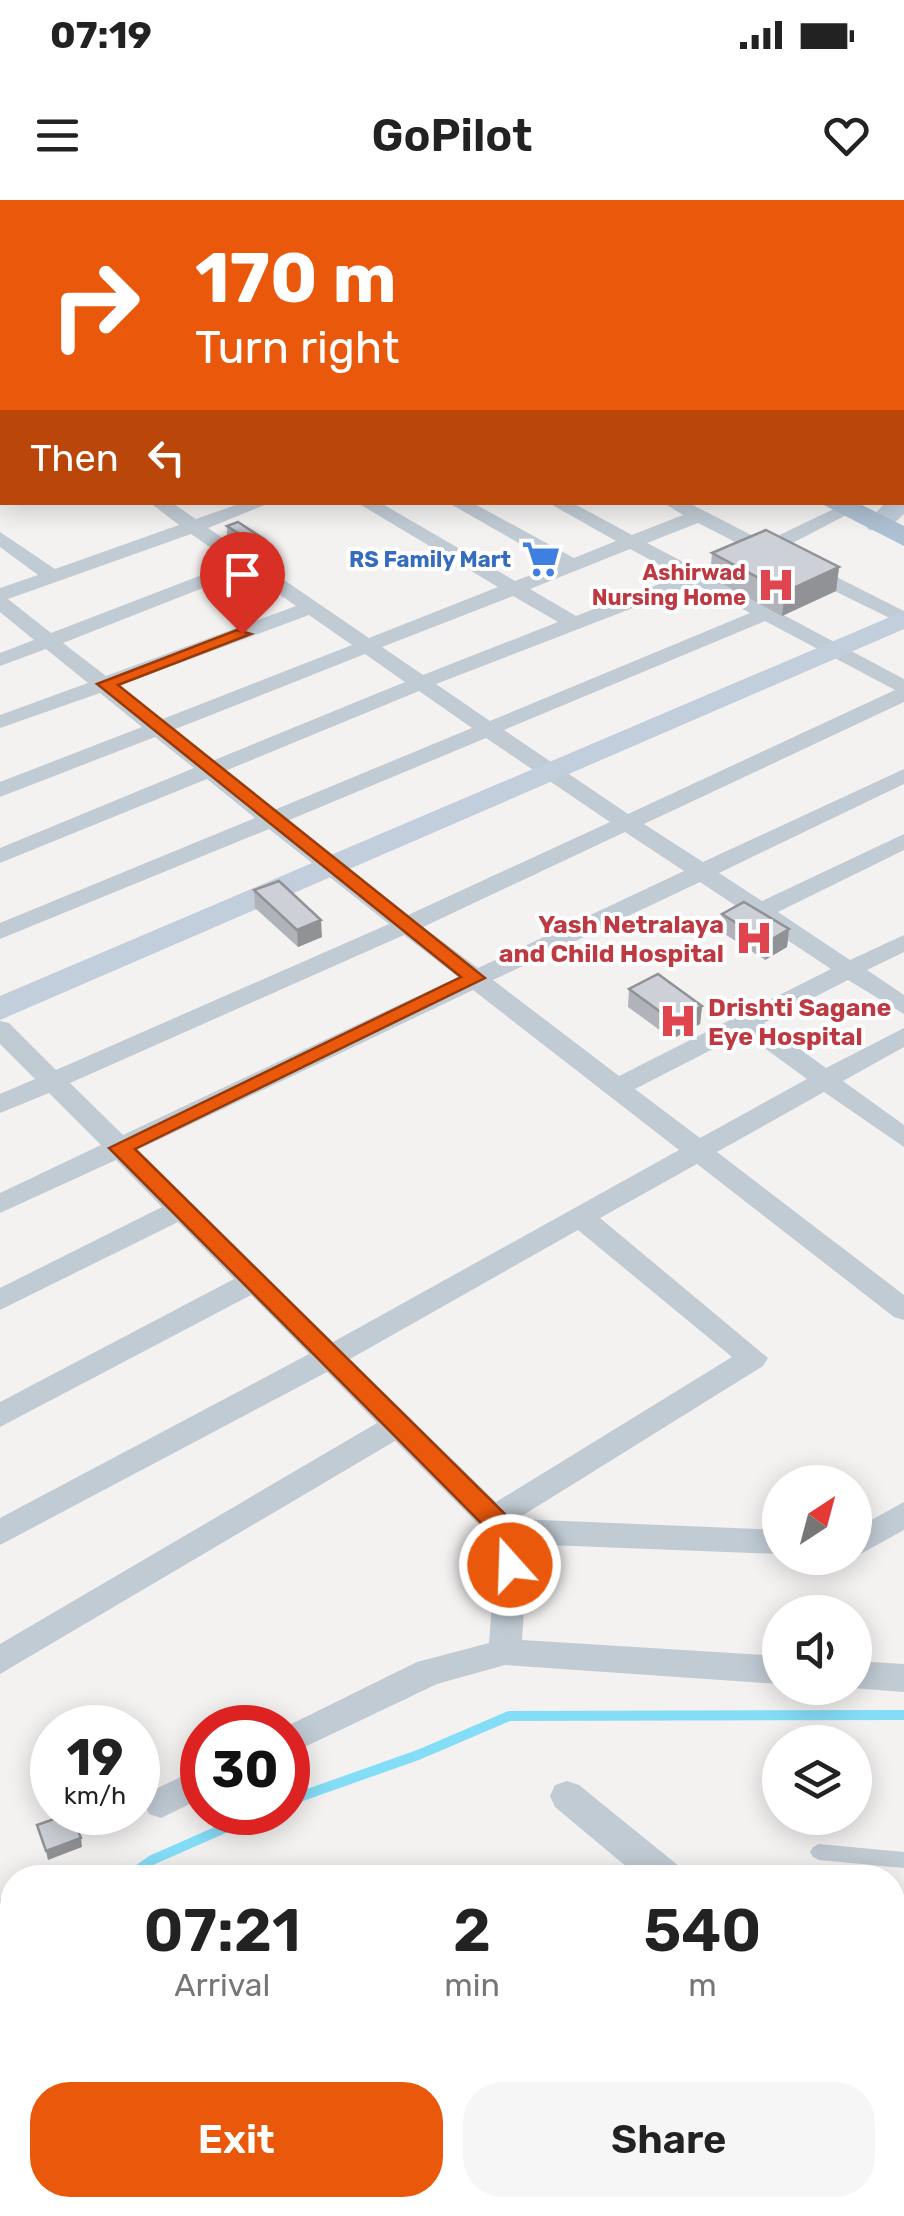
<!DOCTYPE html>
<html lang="en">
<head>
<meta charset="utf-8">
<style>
	:root { --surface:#fff; --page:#f6f6f6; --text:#222; --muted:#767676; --accent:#ea580c }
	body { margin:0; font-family:Rubik,sans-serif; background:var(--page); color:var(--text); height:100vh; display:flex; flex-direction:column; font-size:38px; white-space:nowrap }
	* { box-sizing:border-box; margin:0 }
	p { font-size:32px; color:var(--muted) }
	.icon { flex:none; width:55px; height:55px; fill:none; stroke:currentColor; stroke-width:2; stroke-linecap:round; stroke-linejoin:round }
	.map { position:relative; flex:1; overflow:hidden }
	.drawer { position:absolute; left:0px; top:1665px; width:905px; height:352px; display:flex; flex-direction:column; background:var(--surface); border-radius:40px 40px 0 0; box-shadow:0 5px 25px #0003 }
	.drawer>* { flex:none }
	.top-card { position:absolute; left:0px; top:0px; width:905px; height:305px; box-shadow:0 5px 25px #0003; background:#ea580c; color:#fff; overflow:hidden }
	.needle { width:65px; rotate:36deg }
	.buttons { position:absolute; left:762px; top:1265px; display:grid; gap:20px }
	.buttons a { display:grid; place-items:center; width:110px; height:110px; border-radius:50%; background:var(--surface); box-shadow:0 5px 25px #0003; font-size:50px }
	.speed { position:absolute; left:30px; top:1505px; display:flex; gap:20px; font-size:50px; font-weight:700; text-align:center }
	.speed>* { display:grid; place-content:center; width:130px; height:130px; border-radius:50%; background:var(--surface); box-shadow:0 5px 25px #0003; line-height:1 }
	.speed small { font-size:25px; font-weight:400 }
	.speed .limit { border:15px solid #d22; background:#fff; color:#111 }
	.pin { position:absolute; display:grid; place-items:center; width:85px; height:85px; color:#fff; margin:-102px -42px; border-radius:50% 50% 50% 0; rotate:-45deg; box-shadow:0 0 10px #0007 }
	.pin .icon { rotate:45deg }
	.me { position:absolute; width:110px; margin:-55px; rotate:340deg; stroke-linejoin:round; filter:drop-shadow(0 0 8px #0008) }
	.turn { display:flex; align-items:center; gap:35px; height:210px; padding:0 30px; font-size:45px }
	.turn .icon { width:130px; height:130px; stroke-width:2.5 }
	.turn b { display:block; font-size:70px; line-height:85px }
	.then { display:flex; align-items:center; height:95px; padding:0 30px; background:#0003; gap:20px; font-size:38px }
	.eta { display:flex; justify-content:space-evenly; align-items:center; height:170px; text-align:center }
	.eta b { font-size:60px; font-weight:600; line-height:70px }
	.action { display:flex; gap:20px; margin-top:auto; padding:20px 30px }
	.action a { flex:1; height:115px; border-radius:40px; background:var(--accent); color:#fff; font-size:40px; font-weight:600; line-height:115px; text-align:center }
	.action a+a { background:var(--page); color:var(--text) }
	.status { display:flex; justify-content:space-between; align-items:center; height:70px; padding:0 50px; background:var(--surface); direction:ltr }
	.status svg { height:28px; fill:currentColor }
	header { display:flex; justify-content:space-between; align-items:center; height:130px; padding:0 30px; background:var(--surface); font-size:45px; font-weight:600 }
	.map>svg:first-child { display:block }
	.green { fill:#bcf5d3 }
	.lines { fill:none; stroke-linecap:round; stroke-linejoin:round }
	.stream { stroke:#84ddf7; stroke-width:10 }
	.lane { fill:#c1cbd4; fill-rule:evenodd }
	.street { fill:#c1cbd4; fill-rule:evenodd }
	.secondary { fill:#c2cedc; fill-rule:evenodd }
	.primary { fill:#aec0d3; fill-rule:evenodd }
	.wall { fill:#b0b3b9 }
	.shaded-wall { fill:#909296 }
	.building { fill:#cdd0d7; stroke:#909296; stroke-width:2.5 }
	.route { fill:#ea580c; stroke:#983908; stroke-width:2.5 }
	.labels { text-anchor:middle; stroke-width:8; stroke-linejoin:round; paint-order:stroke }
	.far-shop-label { font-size:22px; font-weight:bold; fill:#366cbe; stroke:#fff; text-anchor:end }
	.far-health-label { font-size:22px; font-weight:bold; fill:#be3a42; stroke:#fff; text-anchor:end }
	.health-label { font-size:25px; font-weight:bold; fill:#be3a42; stroke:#fff; text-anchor:end }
</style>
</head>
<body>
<div class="status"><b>07:19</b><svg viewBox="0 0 49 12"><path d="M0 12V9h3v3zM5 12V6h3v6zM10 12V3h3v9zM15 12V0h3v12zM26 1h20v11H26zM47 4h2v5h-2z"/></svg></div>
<header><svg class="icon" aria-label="menu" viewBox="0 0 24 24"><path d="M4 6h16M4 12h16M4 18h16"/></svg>GoPilot<svg class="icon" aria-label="heart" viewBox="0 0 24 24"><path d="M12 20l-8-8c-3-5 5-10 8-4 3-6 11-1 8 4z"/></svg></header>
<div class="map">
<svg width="904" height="2016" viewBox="0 0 904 2016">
	<rect width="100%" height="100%" fill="#f4f1f1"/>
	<path class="green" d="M12,1881V2005H215L224,2016H0V1889Z"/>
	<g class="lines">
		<g class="stream">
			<path d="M288,1601L418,1555L509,1516L904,1515"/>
			<path d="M126,1678L152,1660L261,1612"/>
			<path d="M0,1703L12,1704"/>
		</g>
		<path class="lane" d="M819,1644L904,1652V1668L819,1660L813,1657L810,1652L813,1647Z"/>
		<g class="street">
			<rect x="0" y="21" width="2" height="10"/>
			<path d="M904,26V36L902,37V27Z"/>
			<path d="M0,74L2,75V85L0,84Z"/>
			<rect x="0" y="197" width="2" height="11"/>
			<path d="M149,302H171L196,319L244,302H272L208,328L369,438L498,387L356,302H379L515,381L557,365L447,302H471L574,358L616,341L547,302H571L632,335L683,315L662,302H687L765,342L840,306L856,310L781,349L904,411V425L765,357L712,377L904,479V502L644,624L703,662L904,569V584L719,673L762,701L904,634V650L778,712L850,760L904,735V752L867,770L904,795V814L848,780L764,823L826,868L904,828V847L843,881L904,925V947L824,892L717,952L904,1095V1120L894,1117L697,964L600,1018L768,1158L763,1166L517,1319L780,1330V1354L523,1344L527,1365L522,1440L780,1456V1484L505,1465L437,1484L288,1555V1528H283L417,1462L489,1443L495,1365L490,1336L395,1241L0,1474V1444L377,1223L327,1172L0,1345V1318L309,1154L251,1095L0,1227V1202L234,1079L178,1022L0,1110V1088L162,1007L116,960L0,1013V993L101,945L49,893L0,913V894L35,879L0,844V821L9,823L56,870L389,724L269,629L0,739V723L255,618L207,579L0,663V648L194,568L155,537L0,597V582L142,527L100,493L0,528V515L88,483L46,449L0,466V453L34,440L0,412V388L38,375L0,347V332L55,369L179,325ZM698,323L749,349L697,369L647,343ZM191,334L233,363L51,433L8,399ZM630,349L680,376L576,416L530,389ZM246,371L296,406L106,476L63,443ZM695,384L750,413L490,521L436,484ZM513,396L558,422L423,475L382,447ZM309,415L352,445L160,520L118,486ZM765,421L895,490L628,614L504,530ZM365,454L405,482L212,561L173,530ZM419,491L472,528L274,610L225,571ZM486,538L610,622L408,715L287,621ZM625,632L684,671L478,768L423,727ZM700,682L831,769L619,876L493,780ZM404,735L458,777L123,935L70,883ZM473,790L679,950L333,1142L137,950ZM744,833L807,879L700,938L635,889ZM578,1030L732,1157L496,1302L350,1159Z"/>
			<path d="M904,1302V1330L855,1357V1329Z"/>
			<path d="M855,1461L904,1464V1492L852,1488Z"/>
			<path d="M202,1567V1598L161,1618L149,1614L144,1603L149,1592Z"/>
			<path d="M567,1581L579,1585L680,1667L685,1678H640L555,1607L550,1596L555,1585Z"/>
			<path d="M892,1843L904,1848V1889L892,1884Z"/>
			<path d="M548,2005H594L599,2016H553Z"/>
			<path d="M796,2005H844L849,2016H801Z"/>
		</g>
		<g class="secondary">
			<path d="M904,254V271H902V255Z"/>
			<path d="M904,295V314L887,330H869L865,324L886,302H902Z"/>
			<path d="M904,411V429L0,820V796Z"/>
		</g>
		<g class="primary">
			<path d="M198,0H226L228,2H200Z"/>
			<path d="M460,0H492L494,2H462Z"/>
			<path d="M503,0H535L537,2H505Z"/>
			<path d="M902,96L904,97V113L902,112Z"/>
			<path d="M818,302H856L904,326V346Z"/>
		</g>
	</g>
	<g class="wall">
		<path d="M227,326L265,347L253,352L227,334Z"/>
		<path d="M712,353L839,367L836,391L782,416L710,377Z"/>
		<path d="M254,690L322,737L298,747L255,708Z"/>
		<path d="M722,714L789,729L787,747L765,760L720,731Z"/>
		<path d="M629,789L702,806L700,824L672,839L628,807Z"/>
	</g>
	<g class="shaded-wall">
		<path d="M769,0H783V2H765Z"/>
		<path d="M264,339L265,347L253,352V343Z"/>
		<path d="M839,367L836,391L782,416L785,392Z"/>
		<path d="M321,720L322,737L298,747L297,730Z"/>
		<path d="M789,729L787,747L765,760L767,742Z"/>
		<path d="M702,806L700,824L672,839L673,821Z"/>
		<path d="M81,1638L82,1647L48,1660L46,1651Z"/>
	</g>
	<g class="building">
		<path d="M729,0H769L765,2H725Z"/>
		<path d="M238,322L264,339L253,343L227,326Z"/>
		<path d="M766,330L839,367L785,392L712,353Z"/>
		<path d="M279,681L321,720L297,730L254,690Z"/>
		<path d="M744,702L789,729L767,742L722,714Z"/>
		<path d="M658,774L702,806L673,821L629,789Z"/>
		<path d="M71,1613L81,1638L46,1651L37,1625Z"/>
	</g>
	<path class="route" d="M237,430L251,434L118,485L485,778L135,949L515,1324L524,1365L510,1375L497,1365L493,1335L109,948L461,777L97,484Z"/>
	<defs>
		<g id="supermarket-bare" transform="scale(3)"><path d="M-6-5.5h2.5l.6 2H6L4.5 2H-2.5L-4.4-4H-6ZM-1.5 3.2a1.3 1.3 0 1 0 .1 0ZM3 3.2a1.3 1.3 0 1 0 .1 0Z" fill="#3f7fe0" stroke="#fff" stroke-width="2.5" paint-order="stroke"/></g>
		<g id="hospital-bare" transform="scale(3)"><path d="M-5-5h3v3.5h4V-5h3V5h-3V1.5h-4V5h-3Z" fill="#e0444e" stroke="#fff" stroke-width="2.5" paint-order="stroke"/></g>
	</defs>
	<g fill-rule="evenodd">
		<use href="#supermarket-bare" x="541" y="359"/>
		<use href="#hospital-bare" x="776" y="385"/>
		<use href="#hospital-bare" x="754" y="738"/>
		<use href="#hospital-bare" x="678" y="821"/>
	</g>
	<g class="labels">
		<g class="far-shop-label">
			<text x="511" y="367">RS Family Mart</text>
		</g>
		<g class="far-health-label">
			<text x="746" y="380">Ashirwad<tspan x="746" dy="25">Nursing Home</tspan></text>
		</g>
		<g class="health-label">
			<text x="724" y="733">Yash Netralaya<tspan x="724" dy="29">and Child Hospital</tspan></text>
			<text x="708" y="816" text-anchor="start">Drishti Sagane<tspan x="708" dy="29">Eye Hospital</tspan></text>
		</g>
	</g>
</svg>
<div class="buttons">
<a><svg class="needle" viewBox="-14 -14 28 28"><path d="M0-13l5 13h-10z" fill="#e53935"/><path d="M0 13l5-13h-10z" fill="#767676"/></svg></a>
<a><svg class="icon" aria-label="sound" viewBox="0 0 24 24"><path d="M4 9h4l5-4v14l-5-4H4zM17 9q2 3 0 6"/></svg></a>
<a><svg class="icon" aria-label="layers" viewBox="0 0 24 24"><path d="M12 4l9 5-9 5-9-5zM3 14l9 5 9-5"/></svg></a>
</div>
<div class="speed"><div>19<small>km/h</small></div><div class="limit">30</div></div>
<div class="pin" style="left:242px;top:434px;background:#d93025"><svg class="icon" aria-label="arrive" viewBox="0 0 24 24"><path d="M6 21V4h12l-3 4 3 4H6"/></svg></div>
<svg class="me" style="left:510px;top:1365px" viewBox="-20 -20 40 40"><circle r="17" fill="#ea580c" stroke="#fff" stroke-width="3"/><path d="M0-11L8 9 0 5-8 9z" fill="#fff"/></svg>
<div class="top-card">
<div class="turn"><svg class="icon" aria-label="right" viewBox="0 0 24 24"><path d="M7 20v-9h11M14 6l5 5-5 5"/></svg><div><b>170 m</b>Turn right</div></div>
<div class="then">Then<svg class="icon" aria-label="left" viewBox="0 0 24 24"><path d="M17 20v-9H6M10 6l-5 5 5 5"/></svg></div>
</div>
<section class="drawer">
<div class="eta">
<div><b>07:21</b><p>Arrival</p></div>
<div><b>2</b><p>min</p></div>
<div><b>540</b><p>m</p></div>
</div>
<div class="action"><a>Exit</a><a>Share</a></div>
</section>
</div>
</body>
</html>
